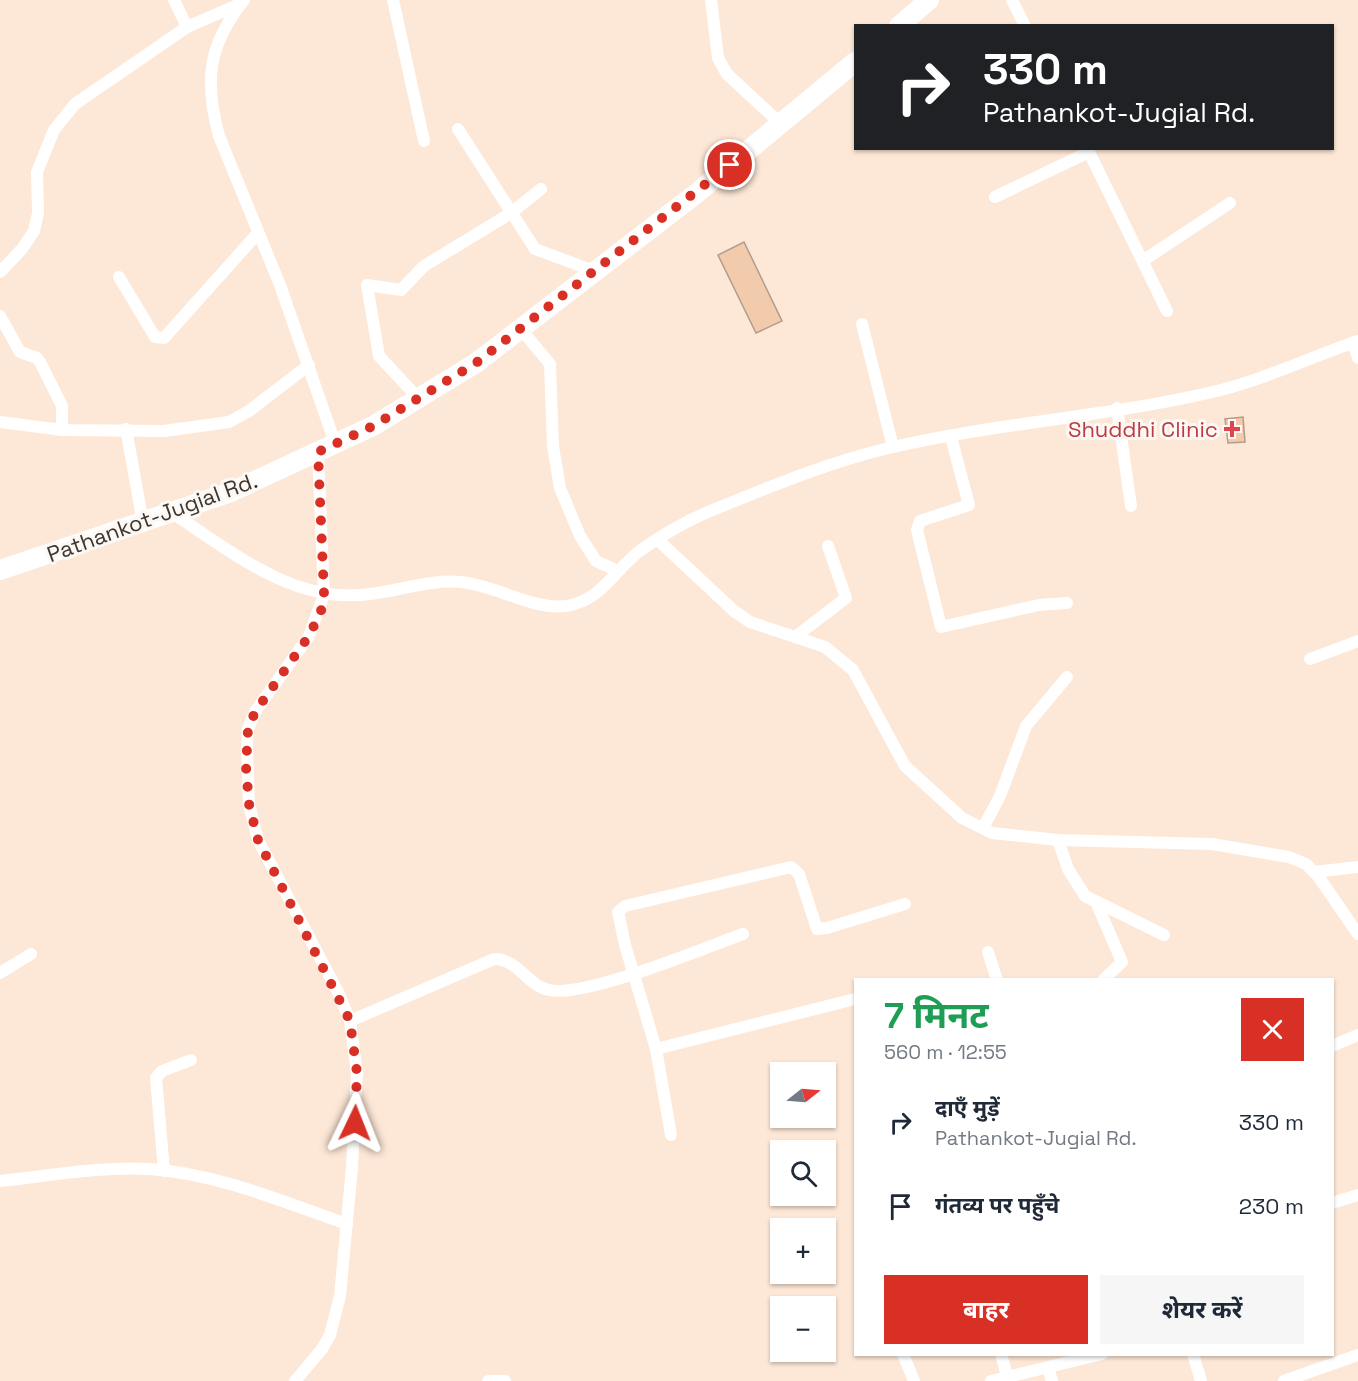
<!DOCTYPE html>
<html lang="hi">
<head>
<meta charset="utf-8">
<style>
	:root { --surface:#fff; --page:#f6f6f7; --text:#1f2937; --muted:#747a83; --accent:#d93025 }
	body { margin:0; font-family:"Space Grotesk","Noto Sans Devanagari",sans-serif; background:var(--page); color:var(--text); height:100vh; display:flex; flex-direction:column; font-size:22px; white-space:nowrap }
	* { box-sizing:border-box; margin:0 }
	p { font-size:20px; color:var(--muted) }
	.icon { flex:none; width:33px; height:33px; fill:none; stroke:currentColor; stroke-width:2; stroke-linecap:round; stroke-linejoin:round }
	.map { position:relative; flex:1; overflow:hidden }
	.panel { position:absolute; left:854px; top:978px; width:480px; height:378px; display:flex; flex-direction:column; background:var(--surface); border-radius:0px; box-shadow:0 2px 4px #0004 }
	.panel>* { flex:none }
	.top-card { position:absolute; left:854px; top:24px; width:480px; height:126px; border-radius:0px; box-shadow:0 2px 4px #0004; background:#202124; color:#fff; overflow:hidden }
	.needle { width:39px; rotate:73deg }
	.controls { position:absolute; left:770px; top:1062px; display:grid; gap:12px }
	.controls a { display:grid; place-items:center; width:66px; height:66px; border-radius:0px; background:var(--surface); box-shadow:0 2px 4px #0004; font-size:30px }
	.pin { position:absolute; display:grid; place-items:center; width:51px; height:51px; color:#fff; margin:-26px; border:3px solid #fff; border-radius:50%; box-shadow:0 2px 6px #0007 }
	.me { position:absolute; width:66px; margin:-33px; rotate:2deg; stroke-linejoin:round; filter:drop-shadow(0 0 4px #0008) }
	.turn { display:flex; align-items:center; gap:21px; height:126px; padding:0 30px; font-size:27px }
	.turn .icon { width:78px; height:78px; stroke-width:2.5 }
	.turn b { display:block; font-size:42px; line-height:51px }
	.round { display:grid; place-items:center; flex:none; width:63px; height:63px; border-radius:0px; background:var(--page) }
	.head { display:flex; align-items:center; justify-content:space-between; height:102px; padding:0 30px }
	h1 { font-size:36px; font-weight:700; line-height:45px; color:#1e9e55 }
	.cta { display:flex; gap:12px; margin-top:auto; padding:12px 30px }
	.cta a { flex:1; height:69px; border-radius:0px; background:var(--accent); color:#fff; font-size:24px; font-weight:700; line-height:69px; text-align:center }
	.cta a+a { background:var(--page); color:var(--text) }
	ul { padding:0; list-style:none }
	li { display:flex; align-items:center; gap:18px; height:84px; padding:0 30px }
	li div { flex:1 }
	li b { display:block; font-size:22px }
	li em { font-style:normal }
	.map>svg:first-child { display:block }
	.building { fill:#f2cbad; stroke:#b19d8d; stroke-width:1.5 }
	.lines { fill:none; stroke-linecap:round; stroke-linejoin:round }
	.minor { stroke:#fff; stroke-width:12 }
	.primary { stroke:#fff; stroke-width:20 }
	.route { stroke:#d93025; stroke-width:10; stroke-dasharray:0 18 }
	.health-dot { fill:#e0444e; stroke:#fcf8f4; stroke-width:2 }
	.labels { text-anchor:middle; stroke-width:6; stroke-linejoin:round; paint-order:stroke }
	.health-label { font-size:22px; fill:#be3a42; stroke:#fcf8f4; text-anchor:end }
	.street-label { font-size:22px; fill:#3e352e; stroke:#fcf8f4 }
</style>
</head>
<body>
<div class="map">
<svg width="1358" height="1381" viewBox="0 0 1358 1381">
	<rect width="100%" height="100%" fill="#fde7d6"/>
	<g class="building">
		<path d="M744,242L782,321L756,333L718,255Z"/>
		<path d="M1243,417L1245,442L1228,443L1225,419Z"/>
	</g>
	<g class="lines">
		<g class="minor">
			<path d="M174,0L187,27"/>
			<path d="M244,0C208,45 204,81 219,136L280,285L335,443"/>
			<path d="M393,0L424,141"/>
			<path d="M711,0L718,58L727,74L781,124"/>
			<path d="M1012,0L1025,26"/>
			<path d="M458,129L535,249L594,271"/>
			<path d="M1087,148L1167,311"/>
			<path d="M995,197L1089,152"/>
			<path d="M1144,260L1230,203"/>
			<path d="M0,272L22,249L34,231L38,213L37,172L54,130L75,104L187,27L240,4"/>
			<path d="M119,277L155,337L164,338L258,233"/>
			<path d="M0,316L20,352L37,358L40,362L62,406V430L164,431L229,422L249,411L309,365"/>
			<path d="M862,324L893,447"/>
			<path d="M520,328L550,364L553,446L560,488L580,536L596,561L618,571"/>
			<path d="M1353,343L1358,358"/>
			<path d="M418,398L379,356L367,285L401,290L424,266L511,213L541,189"/>
			<path d="M1117,408L1131,506"/>
			<path d="M0,422L62,430"/>
			<path d="M126,429L143,523"/>
			<path d="M951,437L969,505L920,521L917,530L941,627L1039,605L1067,603"/>
			<path d="M172,513C230,550 288,600 360,595C394,593 427,579 461,582C496,585 531,610 566,606C601,601 614,570 641,550C666,532 696,516 725,505C779,483 836,460 893,447C997,423 1104,417 1208,393C1259,382 1308,358 1358,341"/>
			<path d="M658,540L734,611L750,622L825,647L853,670L905,766L962,818L992,833L1058,840L1212,844L1289,857L1306,864L1318,876L1358,934"/>
			<path d="M795,637L846,598L828,546"/>
			<path d="M1310,659L1358,641"/>
			<path d="M983,828L1000,796L1026,726L1067,677"/>
			<path d="M1058,840L1068,869L1085,896L1164,935"/>
			<path d="M1314,872L1358,867"/>
			<path d="M1097,904L1122,962L1103,980"/>
			<path d="M988,952L997,980"/>
			<path d="M0,973L31,954"/>
			<path d="M855,999L656,1049L625,945L618,912L625,906L791,867L799,874L817,929L827,928L905,904"/>
			<path d="M350,1021L494,959C519,959 526,985 549,990C585,998 704,948 743,934"/>
			<path d="M1332,1046L1358,1035"/>
			<path d="M656,1049L671,1135"/>
			<path d="M164,1171L156,1078L162,1071L191,1060"/>
			<path d="M0,1181C49,1176 101,1166 150,1169C219,1174 283,1202 347,1224"/>
			<path d="M1332,1203L1358,1195"/>
			<path d="M903,1354L914,1381"/>
			<path d="M1001,1354L1007,1376"/>
			<path d="M1193,1354L1201,1381"/>
			<path d="M1048,1367L1052,1381"/>
			<path d="M295,1381L322,1349L330,1335L340,1296L352,1167L357,1073L350,1021L339,994L258,840L249,804L247,746L248,729L255,712L309,636L324,595L318,452"/>
			<path d="M488,1381H505"/>
			<path d="M991,1381L1102,1354"/>
			<path d="M1284,1381L1358,1355"/>
		</g>
		<g class="primary">
			<path d="M899,26L929,0"/>
			<path d="M0,570L231,492L373,426L476,363L697,193L855,62"/>
		</g>
	</g>
	<g class="lines">
		<path class="route" d="M355,1123L357,1073L350,1021L258,840L249,804L246,767L248,729L255,712L309,636L321,611L324,594L318,452L373,426L476,363L730,165"/>
	</g>
	<path class="health-dot" d="M1229 420h6v6h6v6h-6v6h-6v-6h-6v-6h6z"/>
	<g class="labels">
		<g class="health-label">
			<text x="1218" y="437">Shuddhi Clinic</text>
		</g>
		<g class="street-label">
			<text transform="translate(152 517) rotate(-20)" y="8">Pathankot-Jugial Rd.</text>
		</g>
	</g>
</svg>
<div class="controls">
<a><svg class="needle" viewBox="-14 -14 28 28"><path d="M0-13l5 13h-10z" fill="#e53935"/><path d="M0 13l5-13h-10z" fill="#747a83"/></svg></a>
<a><svg class="icon" aria-label="search" viewBox="0 0 24 24"><circle cx="10" cy="10" r="6"/><path d="M15 15l6 6"/></svg></a>
<a>+</a>
<a>−</a>
</div>
<div class="pin" style="left:730px;top:165px;background:#d93025"><svg class="icon" aria-label="arrive" viewBox="0 0 24 24"><path d="M6 21V4h12l-3 4 3 4H6"/></svg></div>
<svg class="me" style="left:355px;top:1123px" viewBox="-20 -20 40 40"><path d="M0-17L14 15 0 8-14 15z" fill="#d93025" stroke="#fff" stroke-width="4"/></svg>
<div class="top-card">
<div class="turn"><svg class="icon" aria-label="right" viewBox="0 0 24 24"><path d="M7 20v-9h11M14 6l5 5-5 5"/></svg><div><b>330 m</b>Pathankot-Jugial Rd.</div></div>
</div>
<section class="panel">
<div class="head"><div><h1>7 मिनट</h1><p>560 m · 12:55</p></div><a class="round" style="background:#d93025;color:#fff"><svg class="icon" aria-label="close" viewBox="0 0 24 24"><path d="M6 6l12 12M18 6L6 18"/></svg></a></div>
<ul>
<li><svg class="icon" aria-label="right" viewBox="0 0 24 24"><path d="M7 20v-9h11M14 6l5 5-5 5"/></svg><div><b>दाएँ मुड़ें</b><p>Pathankot-Jugial Rd.</p></div><em>330 m</em></li>
<li><svg class="icon" aria-label="arrive" viewBox="0 0 24 24"><path d="M6 21V4h12l-3 4 3 4H6"/></svg><div><b>गंतव्य पर पहुँचे</b></div><em>230 m</em></li>
</ul>
<div class="cta"><a>बाहर</a><a>शेयर करें</a></div>
</section>
</div>
</body>
</html>
